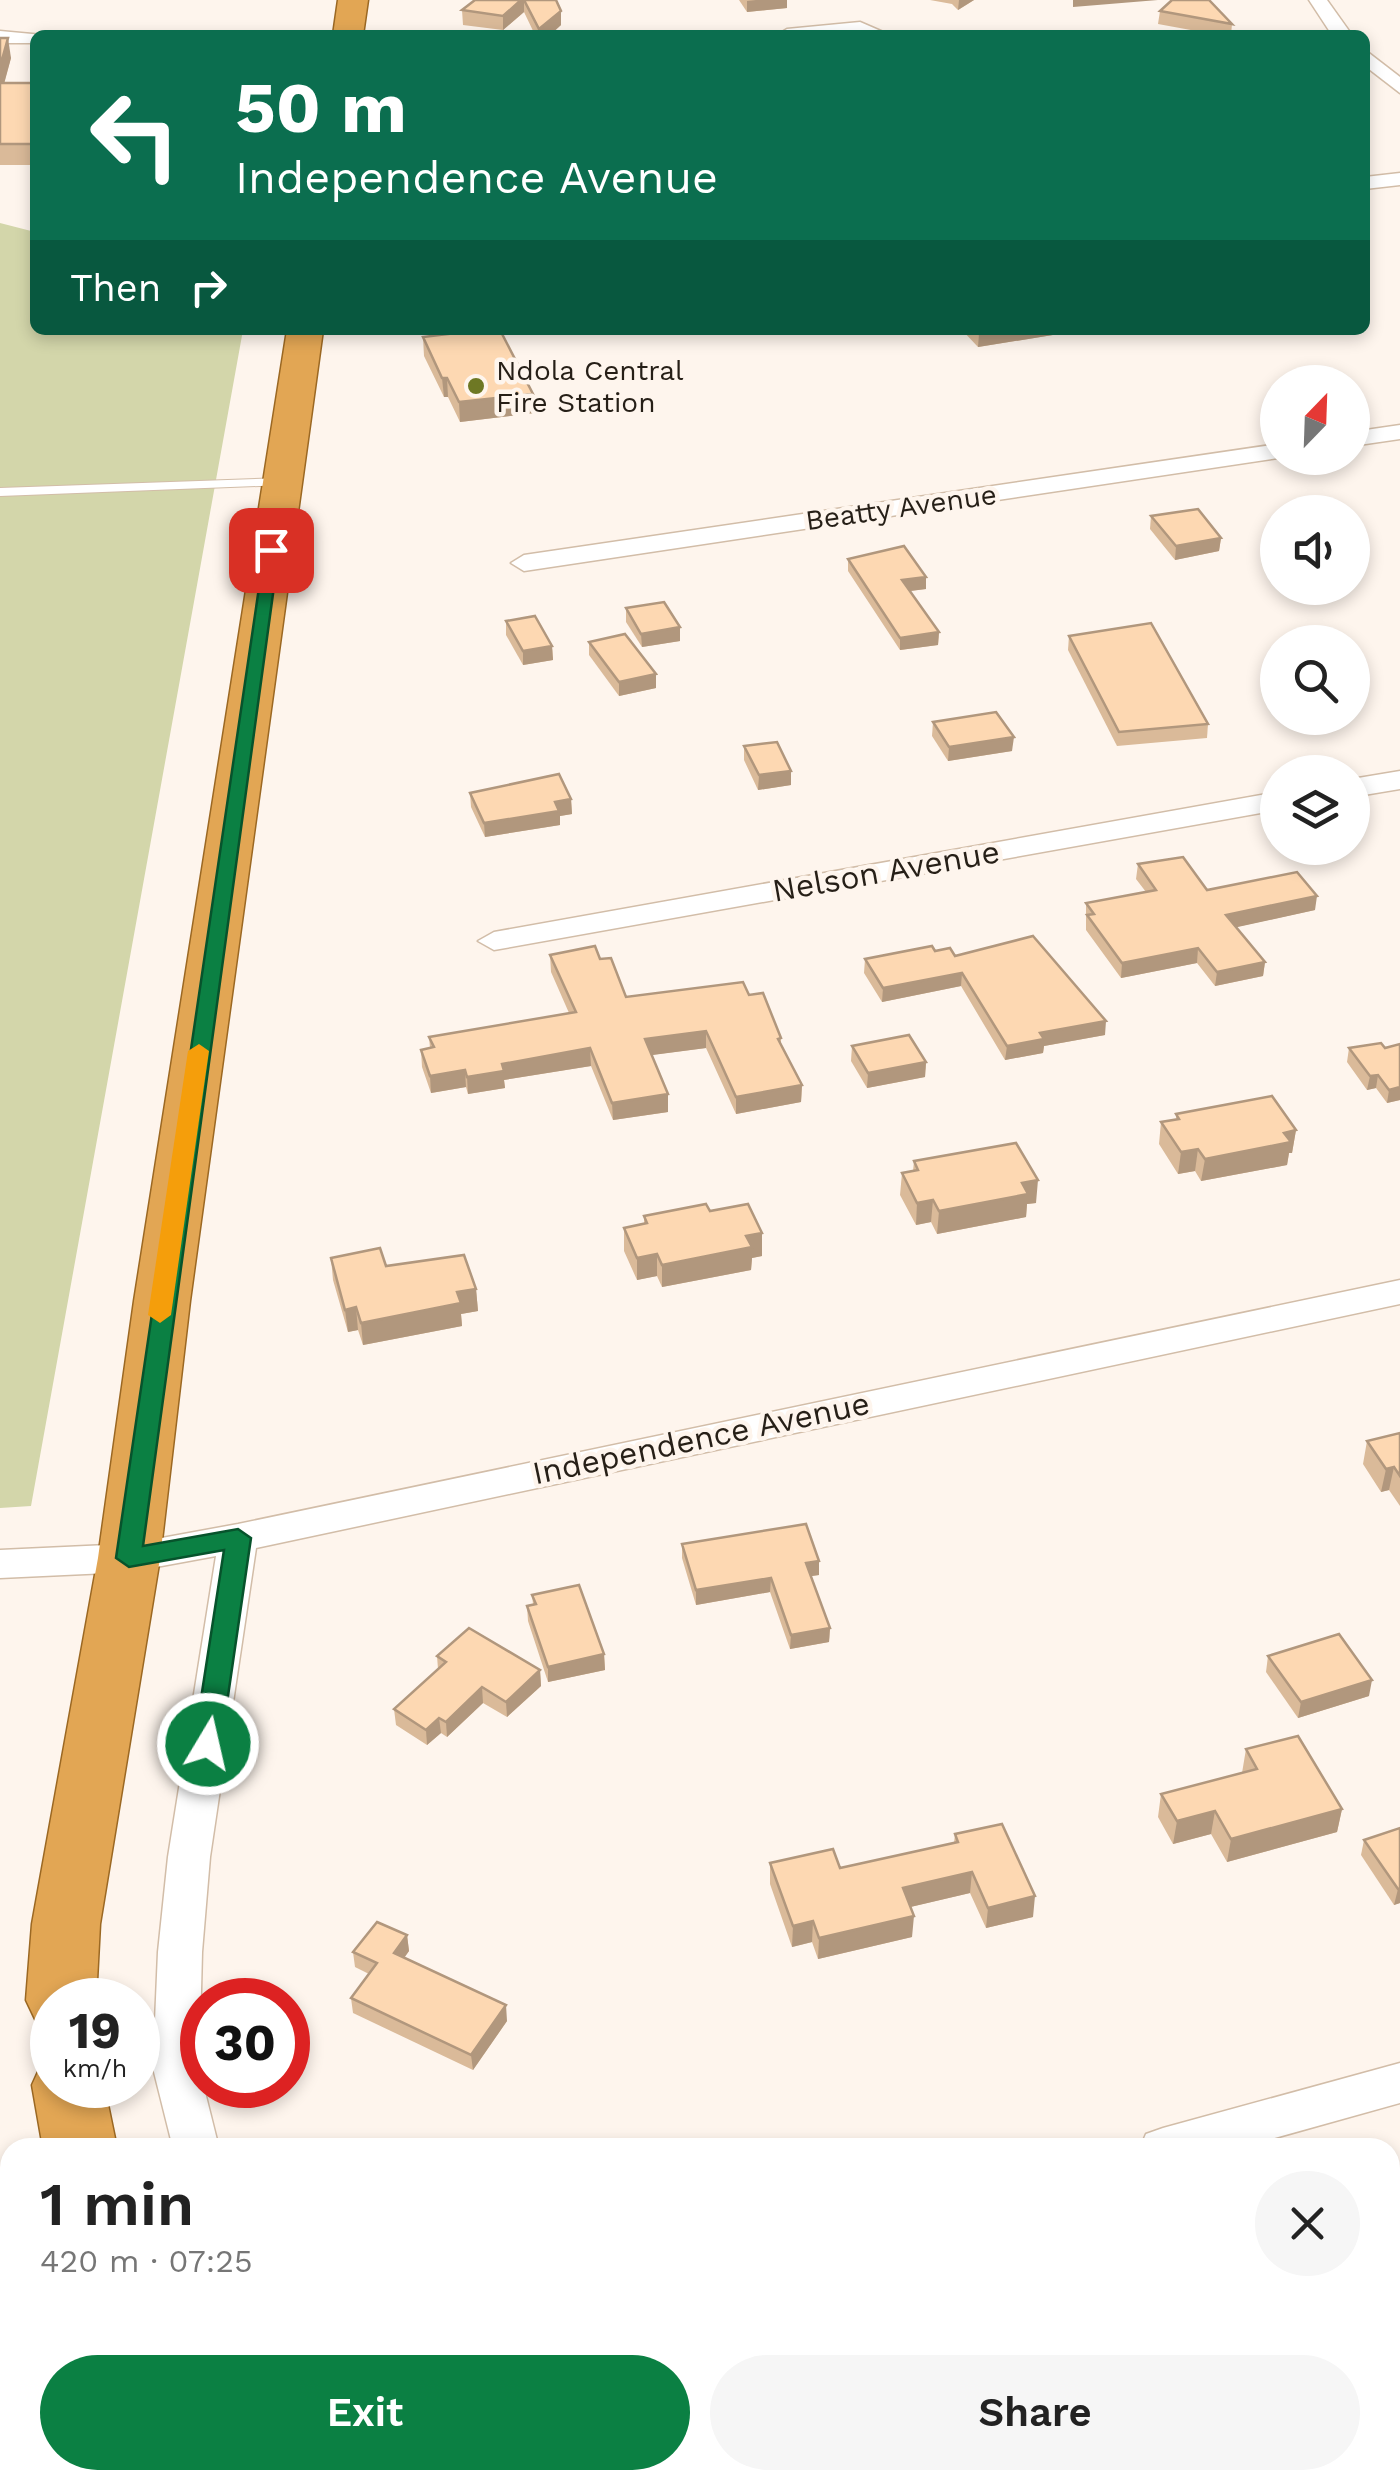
<!DOCTYPE html>
<html lang="en">
<head>
<meta charset="utf-8">
<style>
	:root { --surface:#fff; --page:#f6f6f6; --text:#222; --muted:#767676; --accent:#0b8043 }
	body { margin:0; font-family:"Work Sans",sans-serif; background:var(--page); color:var(--text); height:100vh; display:flex; flex-direction:column; font-size:38px; white-space:nowrap }
	* { box-sizing:border-box; margin:0 }
	p { font-size:32px; color:var(--muted) }
	.icon { flex:none; width:55px; height:55px; fill:none; stroke:currentColor; stroke-width:2; stroke-linecap:round; stroke-linejoin:round }
	.map { position:relative; flex:1; overflow:hidden }
	.drawer { position:absolute; left:0px; top:2138px; width:1400px; height:352px; display:flex; flex-direction:column; background:var(--surface); border-radius:30px 30px 0 0; box-shadow:0 5px 15px #0003 }
	.drawer>* { flex:none }
	.top-card { position:absolute; left:30px; top:30px; width:1340px; height:305px; border-radius:15px; box-shadow:0 5px 15px #0003; background:#0b6e4f; color:#fff; overflow:hidden }
	.needle { width:65px; rotate:23deg }
	.buttons { position:absolute; left:1260px; top:365px; display:grid; gap:20px }
	.buttons a { display:grid; place-items:center; width:110px; height:110px; border-radius:50%; background:var(--surface); box-shadow:0 5px 15px #0003; font-size:50px }
	.speed { position:absolute; left:30px; top:1978px; display:flex; gap:20px; font-size:50px; font-weight:700; text-align:center }
	.speed>* { display:grid; place-content:center; width:130px; height:130px; border-radius:50%; background:var(--surface); box-shadow:0 5px 15px #0003; line-height:1 }
	.speed small { font-size:25px; font-weight:400 }
	.speed .limit { border:15px solid #d22; background:#fff; color:#111 }
	.pin { position:absolute; display:grid; place-items:center; width:85px; height:85px; color:#fff; margin:-42px; border-radius:20px; box-shadow:0 5px 15px #0006 }
	.me { position:absolute; width:110px; margin:-55px; rotate:9deg; stroke-linejoin:round; filter:drop-shadow(0 0 8px #0008) }
	.turn { display:flex; align-items:center; gap:35px; height:210px; padding:0 40px; font-size:45px }
	.turn .icon { width:130px; height:130px; stroke-width:2.5 }
	.turn b { display:block; font-size:70px; line-height:85px }
	.then { display:flex; align-items:center; height:95px; padding:0 40px; background:#0003; gap:20px; font-size:38px }
	.round { display:grid; place-items:center; flex:none; width:105px; height:105px; border-radius:52px; background:var(--page) }
	.summary { display:flex; align-items:center; justify-content:space-between; height:170px; padding:0 40px }
	h1 { font-size:60px; font-weight:600; line-height:75px }
	.primary-button { display:flex; gap:20px; margin-top:auto; padding:20px 40px }
	.primary-button a { flex:1; height:115px; border-radius:60px; background:var(--accent); color:#fff; font-size:40px; font-weight:600; line-height:115px; text-align:center }
	.primary-button a+a { background:var(--page); color:var(--text) }
	.map>svg:first-child { display:block }
	.green { fill:#d3d6aa }
	.lines { fill:none; stroke-linecap:round; stroke-linejoin:round }
	.service-casing { stroke:#d2bda8; stroke-width:2 }
	.minor-casing { stroke:#d2bda8; stroke-width:3 }
	.trunk-casing { stroke:#9b6823; stroke-width:3 }
	.service { fill:#fff; fill-rule:evenodd }
	.minor { fill:#fff; fill-rule:evenodd }
	.trunk { fill:#e2a654; fill-rule:evenodd }
	.wall { fill:#daba99 }
	.shaded-wall { fill:#b1977d }
	.building { fill:#fdd8b2; stroke:#b1977d; stroke-width:2.5 }
	.route { fill:#0b8043; stroke:#07532c; stroke-width:2.5 }
	.slow { fill:#f59e0b }
	.poi-dot { fill:#6e7824; stroke:#fef5ed; stroke-width:4 }
	.labels { text-anchor:middle; stroke-width:9; stroke-linejoin:round; paint-order:stroke }
	.far-poi-label { font-size:28px; fill:#261f17; stroke:#fef5ed; text-anchor:start }
	.far-street-label { font-size:28px; fill:#261f17; stroke:#fef5ed }
	.street-label { font-size:32px; fill:#261f17; stroke:#fef5ed }
</style>
</head>
<body>
<div class="map">
<svg width="1400" height="2488" viewBox="0 0 1400 2488">
	<rect width="100%" height="100%" fill="#fef5ed"/>
	<path class="green" d="M0,223L35,232V330H243L31,1506L0,1508Z"/>
	<g class="lines">
		<g class="service-casing">
			<path id="service" d="M281,478L287,482L285,485L0,496V488Z"/>
		</g>
		<g class="minor-casing">
			<g id="minor">
				<path d="M1309,0H1327L1352,35H1332Z"/>
				<path d="M860,22L890,35H777L787,29Z"/>
				<path d="M0,31L43,35H35V43H0Z"/>
				<path d="M1365,50L1400,77V93L1365,66Z"/>
				<path d="M1400,173V185L1365,189V177Z"/>
				<path d="M1400,425V439L1352,446V432Z"/>
				<path d="M1278,444V458H1282H1278L524,571L511,563L524,555Z"/>
				<path d="M1400,771V789L1352,797V779Z"/>
				<path d="M1278,792V810L494,950L478,941L494,932Z"/>
				<path d="M1400,1280V1304L256,1548L210,1857L202,1952L199,2068L219,2148H173L153,2068L158,1952L168,1857L216,1556L129,1572L0,1578V1550L129,1544L238,1524Z"/>
				<path d="M1400,2063V2103L1239,2148H1140L1146,2134L1163,2128Z"/>
				<path d="M279,2480H331L333,2488H281Z"/>
			</g>
		</g>
		<g class="trunk-casing">
			<g id="trunk">
				<path d="M338,0H368L363,35H333Z"/>
				<path d="M287,330H323L190,1301L160,1558L100,1924L96,2000H52V2027L36,2021L26,2000L32,1924L98,1558L134,1301Z"/>
				<path d="M52,2059V2085H104L117,2148H43L32,2085L42,2063Z"/>
				<path d="M131,2480H211L213,2488H133Z"/>
			</g>
		</g>
		<use href="#service" class="service"/>
		<use href="#minor" class="minor"/>
		<use href="#trunk" class="trunk"/>
	</g>
	<g class="wall">
		<path d="M475,0H556L561,25L550,35H535L524,12L503,30L463,25L462,10Z"/>
		<path d="M739,0H787V8L747,12Z"/>
		<path d="M930,0H974L958,10L952,4Z"/>
		<path d="M1160,11L1232,24L1231,35H1218L1158,24Z"/>
		<path d="M0,38L11,58L4,83H35V165H0Z"/>
		<path d="M962,330H1065V333L978,347Z"/>
		<path d="M423,337L533,394L534,413L460,422L448,397H444L424,356Z"/>
		<path d="M1151,516L1221,538L1219,551L1175,560L1150,529Z"/>
		<path d="M848,559L926,589L910,591L939,632L938,645L900,650L848,571Z"/>
		<path d="M626,608L680,627V641L642,647L626,622Z"/>
		<path d="M506,621L552,646L553,660L523,665L506,635Z"/>
		<path d="M1069,636L1208,724L1207,738L1117,746L1068,650Z"/>
		<path d="M589,642L656,674V688L619,696L589,655Z"/>
		<path d="M933,722L1012,751L948,761L932,736Z"/>
		<path d="M744,746L791,771V785L758,790L744,760Z"/>
		<path d="M470,793L571,799L572,814L560,816V825L485,837L471,807Z"/>
		<path d="M1138,864L1207,890L1315,910L1236,927L1265,962L1263,976L1215,986L1197,963L1121,978L1086,930V903L1146,892L1136,879Z"/>
		<path d="M935,951L955,956L1105,1035L1044,1046L1043,1053L1005,1060L961,986L882,1002L864,973L865,959Z"/>
		<path d="M550,955L600,959L626,997L749,995L781,1038V1045L802,1085L801,1102L736,1114L706,1048L651,1055L668,1112L613,1120L591,1066L504,1080L505,1088L468,1094L466,1087L431,1093L422,1067L421,1050L430,1048L429,1037L569,1013L551,972Z"/>
		<path d="M1400,1044V1100L1387,1103L1376,1088L1367,1090L1347,1062L1349,1048H1385Z"/>
		<path d="M852,1046L926,1062L925,1077L867,1088L851,1061Z"/>
		<path d="M1176,1114L1296,1130L1292,1153H1289L1287,1165L1201,1181L1195,1171L1178,1174L1159,1144L1161,1122L1176,1119Z"/>
		<path d="M914,1161L1036,1203L1027,1204L1026,1217L937,1234L931,1222L916,1225L900,1195L902,1173L913,1171Z"/>
		<path d="M710,1211L762,1233V1256L752,1258L751,1270L662,1287L657,1276L637,1280L624,1251V1228L644,1224V1216Z"/>
		<path d="M331,1258L386,1266L476,1289L478,1311L461,1314L462,1326L363,1345L358,1330L348,1332L333,1280Z"/>
		<path d="M1400,1433V1506L1389,1490L1381,1492L1363,1464L1367,1441Z"/>
		<path d="M682,1544L819,1561V1575L811,1576L830,1628L829,1642L790,1649L770,1592L696,1605L682,1558Z"/>
		<path d="M532,1595L604,1654L605,1670L548,1682L528,1621L527,1606L533,1604Z"/>
		<path d="M437,1656L540,1670L541,1686L507,1717L483,1703L447,1737L441,1733L427,1745L396,1725L394,1709L438,1669Z"/>
		<path d="M1268,1656L1369,1696L1298,1718L1266,1672Z"/>
		<path d="M1246,1749L1342,1809L1337,1832L1227,1862L1211,1834L1173,1844L1158,1817L1161,1794L1242,1773Z"/>
		<path d="M1400,1828V1903L1394,1905L1361,1855L1364,1840Z"/>
		<path d="M955,1834L1033,1917L986,1928L970,1893L910,1907L912,1937L818,1959L812,1942L792,1947L770,1884V1863L840,1868L954,1843Z"/>
		<path d="M407,1935L409,1951L404,1958L507,2021L473,2070L353,2013L351,1998L369,1974L355,1967L353,1952Z"/>
		<path d="M1390,2276L1400,2277V2361L1390,2360Z"/>
		<path d="M888,2480H964L961,2482L965,2488H893Z"/>
	</g>
	<g class="shaded-wall">
		<path d="M521,0H524V12L503,30V16Z"/>
		<path d="M756,0H787V8L747,12V1Z"/>
		<path d="M959,0H974L958,10Z"/>
		<path d="M1073,0H1158L1073,7Z"/>
		<path d="M561,11V25L550,35H539V29Z"/>
		<path d="M8,38L11,58L0,99V67Z"/>
		<path d="M1005,330H1065V333L978,347L979,334Z"/>
		<path d="M442,378H447L448,397H444Z"/>
		<path d="M533,394L534,413L460,422L459,402Z"/>
		<path d="M1221,538L1219,551L1175,560L1176,546Z"/>
		<path d="M926,577V589L902,592V580Z"/>
		<path d="M680,627V641L642,647L641,634Z"/>
		<path d="M939,632L938,645L900,650V638Z"/>
		<path d="M552,646L553,660L523,665V651Z"/>
		<path d="M656,674V688L619,696V682Z"/>
		<path d="M1014,737L1012,751L948,761L949,747Z"/>
		<path d="M791,771V785L758,790L759,775Z"/>
		<path d="M571,799L572,814L560,816V825L485,837L484,823L555,802Z"/>
		<path d="M1317,896L1315,910L1224,930L1226,915Z"/>
		<path d="M1198,948L1197,963L1121,978L1122,963Z"/>
		<path d="M1265,962L1263,976L1215,986L1217,972Z"/>
		<path d="M962,973L961,986L882,1002L883,988Z"/>
		<path d="M1106,1021L1105,1035L1044,1046L1043,1053L1005,1060L1007,1046L1040,1033Z"/>
		<path d="M706,1031V1048L645,1056V1039Z"/>
		<path d="M590,1048L591,1066L504,1080L505,1088L468,1094L467,1077L502,1064Z"/>
		<path d="M926,1062L925,1077L867,1088L868,1073Z"/>
		<path d="M465,1070L466,1087L431,1093L430,1076Z"/>
		<path d="M1378,1075L1376,1088L1367,1090L1370,1076Z"/>
		<path d="M802,1085L801,1102L736,1114V1097Z"/>
		<path d="M1400,1087V1100L1387,1103L1389,1090Z"/>
		<path d="M668,1094V1112L613,1120L612,1103Z"/>
		<path d="M1296,1130L1292,1153H1289L1287,1165L1201,1181L1205,1159Z"/>
		<path d="M1198,1149L1195,1171L1178,1174L1181,1152Z"/>
		<path d="M1038,1180L1036,1203L1027,1204L1026,1217L937,1234L939,1211L1022,1183Z"/>
		<path d="M933,1200L931,1222L916,1225L917,1203Z"/>
		<path d="M762,1233V1256L752,1258L751,1270L662,1287V1265L746,1236Z"/>
		<path d="M657,1254V1276L637,1280V1258Z"/>
		<path d="M476,1289L478,1311L461,1314L462,1326L363,1345L361,1323L457,1292Z"/>
		<path d="M356,1307L358,1330L348,1332L345,1310Z"/>
		<path d="M1394,1467L1389,1490L1381,1492L1386,1469Z"/>
		<path d="M819,1561V1575L805,1577L806,1563Z"/>
		<path d="M771,1578L770,1592L696,1605V1590Z"/>
		<path d="M830,1628L829,1642L790,1649L791,1635Z"/>
		<path d="M604,1654L605,1670L548,1682V1667Z"/>
		<path d="M540,1670L541,1686L507,1717L506,1702Z"/>
		<path d="M1372,1680L1369,1696L1298,1718L1301,1702Z"/>
		<path d="M482,1687L483,1703L447,1737L446,1722Z"/>
		<path d="M439,1718L441,1733L427,1745L426,1730Z"/>
		<path d="M1342,1809L1337,1832L1227,1862L1231,1839Z"/>
		<path d="M1215,1811L1211,1834L1173,1844L1177,1821Z"/>
		<path d="M972,1872L970,1893L902,1909L903,1888Z"/>
		<path d="M1398,1889H1400V1903L1394,1905Z"/>
		<path d="M1035,1896L1033,1917L986,1928L988,1908Z"/>
		<path d="M914,1916L912,1937L818,1959L819,1938Z"/>
		<path d="M813,1921L812,1942L792,1947L793,1926Z"/>
		<path d="M407,1935L409,1951L396,1969L394,1953Z"/>
		<path d="M506,2005L507,2021L473,2070L471,2055Z"/>
	</g>
	<g class="building">
		<path d="M475,0H521L503,16L462,10Z"/>
		<path d="M524,0H556L561,11L539,29Z"/>
		<path d="M1172,0H1209L1232,24L1160,11Z"/>
		<path d="M0,38H8L0,67Z"/>
		<rect x="0" y="83" width="35" height="61"/>
		<path d="M481,330H500L533,394L459,402L447,378H442L423,337Z"/>
		<path d="M975,330H1005L979,334Z"/>
		<path d="M1198,509L1221,538L1176,546L1151,516Z"/>
		<path d="M904,546L926,577L902,580L939,632L900,638L848,559Z"/>
		<path d="M664,602L680,627L641,634L626,608Z"/>
		<path d="M535,616L552,646L523,651L506,621Z"/>
		<path d="M1151,623L1208,724L1119,732L1069,636Z"/>
		<path d="M625,634L656,674L619,682L589,642Z"/>
		<path d="M996,712L1014,737L949,747L933,722Z"/>
		<path d="M777,742L791,771L759,775L744,746Z"/>
		<path d="M559,774L571,799L555,802L559,811L484,823L470,793Z"/>
		<path d="M1183,857L1207,890L1297,872L1317,896L1226,915L1265,962L1217,972L1198,948L1122,963L1087,915L1094,914L1086,903L1156,890L1138,864Z"/>
		<path d="M1033,936L1106,1021L1040,1033L1044,1039L1007,1046L962,973L883,988L865,959L932,946L935,951L950,948L955,956Z"/>
		<path d="M595,946L600,959L611,958L626,997L743,982L749,995L763,993L781,1038L778,1039L802,1085L736,1097L706,1031L645,1039L668,1094L612,1103L590,1048L502,1064L504,1071L467,1077L465,1070L430,1076L421,1050L434,1047L429,1037L576,1012L550,955Z"/>
		<path d="M909,1035L926,1062L868,1073L852,1046Z"/>
		<path d="M1381,1043L1385,1048L1400,1044V1087L1389,1090L1378,1075L1370,1076L1349,1048Z"/>
		<path d="M1272,1096L1296,1130L1284,1133L1291,1142L1205,1159L1198,1149L1181,1152L1161,1122L1179,1119L1176,1114Z"/>
		<path d="M1016,1143L1038,1180L1022,1183L1028,1194L939,1211L933,1200L917,1203L902,1173L918,1170L914,1161Z"/>
		<path d="M706,1204L710,1211L748,1204L762,1233L746,1236L752,1247L662,1265L657,1254L637,1258L624,1228L647,1223L644,1216Z"/>
		<path d="M380,1248L386,1266L464,1255L476,1289L457,1292L461,1303L361,1323L356,1307L345,1310L331,1258Z"/>
		<path d="M1400,1433V1476L1394,1467L1386,1469L1367,1441Z"/>
		<path d="M806,1524L819,1561L806,1563L830,1628L791,1635L771,1578L696,1590L682,1544Z"/>
		<path d="M579,1585L604,1654L548,1667L527,1606L536,1604L532,1595Z"/>
		<path d="M469,1628L540,1670L506,1702L482,1687L446,1722L439,1718L426,1730L394,1709L446,1662L437,1656Z"/>
		<path d="M1339,1634L1372,1680L1301,1702L1268,1656Z"/>
		<path d="M1298,1736L1342,1809L1231,1839L1215,1811L1177,1821L1161,1794L1257,1769L1246,1749Z"/>
		<path d="M1002,1824L1035,1896L988,1908L972,1872L903,1888L914,1916L819,1938L813,1921L793,1926L770,1863L833,1849L840,1868L958,1842L955,1834Z"/>
		<path d="M1400,1828V1889H1398L1364,1840Z"/>
		<path d="M377,1922L407,1935L394,1953L506,2005L471,2055L351,1998L377,1963L353,1952Z"/>
		<path d="M1390,2276L1400,2277V2339L1390,2338V2293H1392Z"/>
		<path d="M626,2480H745L747,2485L768,2480L771,2488H598Z"/>
		<path d="M900,2480H960L965,2488H905Z"/>
	</g>
	<path class="route" d="M265,547L279,550L143,1546L238,1529L251,1538L221,1744L208,1754L194,1744L224,1550L129,1567L116,1558Z"/>
	<path class="slow" d="M199,1044L209,1051L171,1315L160,1323L148,1315L188,1051Z"/>
	<circle class="poi-dot" cx="476" cy="386" r="10"/>
	<g class="labels">
		<g class="far-poi-label">
			<text x="496" y="380">Ndola Central<tspan x="496" dy="32">Fire Station</tspan></text>
		</g>
		<g class="far-street-label">
			<text transform="translate(901 507) rotate(-8)" y="10">Beatty Avenue</text>
		</g>
		<g class="street-label">
			<text transform="translate(886 871) rotate(-10)" y="11">Nelson Avenue</text>
			<text transform="translate(701 1438) rotate(-12)" y="11">Independence Avenue</text>
		</g>
	</g>
</svg>
<div class="buttons">
<a><svg class="needle" viewBox="-14 -14 28 28"><path d="M0-13l5 13h-10z" fill="#e53935"/><path d="M0 13l5-13h-10z" fill="#767676"/></svg></a>
<a><svg class="icon" aria-label="sound" viewBox="0 0 24 24"><path d="M4 9h4l5-4v14l-5-4H4zM17 9q2 3 0 6"/></svg></a>
<a><svg class="icon" aria-label="search" viewBox="0 0 24 24"><circle cx="10" cy="10" r="6"/><path d="M15 15l6 6"/></svg></a>
<a><svg class="icon" aria-label="layers" viewBox="0 0 24 24"><path d="M12 4l9 5-9 5-9-5zM3 14l9 5 9-5"/></svg></a>
</div>
<div class="speed"><div>19<small>km/h</small></div><div class="limit">30</div></div>
<div class="pin" style="left:271px;top:550px;background:#d93025"><svg class="icon" aria-label="arrive" viewBox="0 0 24 24"><path d="M6 21V4h12l-3 4 3 4H6"/></svg></div>
<svg class="me" style="left:208px;top:1744px" viewBox="-20 -20 40 40"><circle r="17" fill="#0b8043" stroke="#fff" stroke-width="3"/><path d="M0-11L8 9 0 5-8 9z" fill="#fff"/></svg>
<div class="top-card">
<div class="turn"><svg class="icon" aria-label="left" viewBox="0 0 24 24"><path d="M17 20v-9H6M10 6l-5 5 5 5"/></svg><div><b>50 m</b>Independence Avenue</div></div>
<div class="then">Then<svg class="icon" aria-label="right" viewBox="0 0 24 24"><path d="M7 20v-9h11M14 6l5 5-5 5"/></svg></div>
</div>
<section class="drawer">
<div class="summary"><div><h1>1 min</h1><p>420 m · 07:25</p></div><a class="round"><svg class="icon" aria-label="close" viewBox="0 0 24 24"><path d="M6 6l12 12M18 6L6 18"/></svg></a></div>
<div class="primary-button"><a>Exit</a><a>Share</a></div>
</section>
</div>
</body>
</html>
